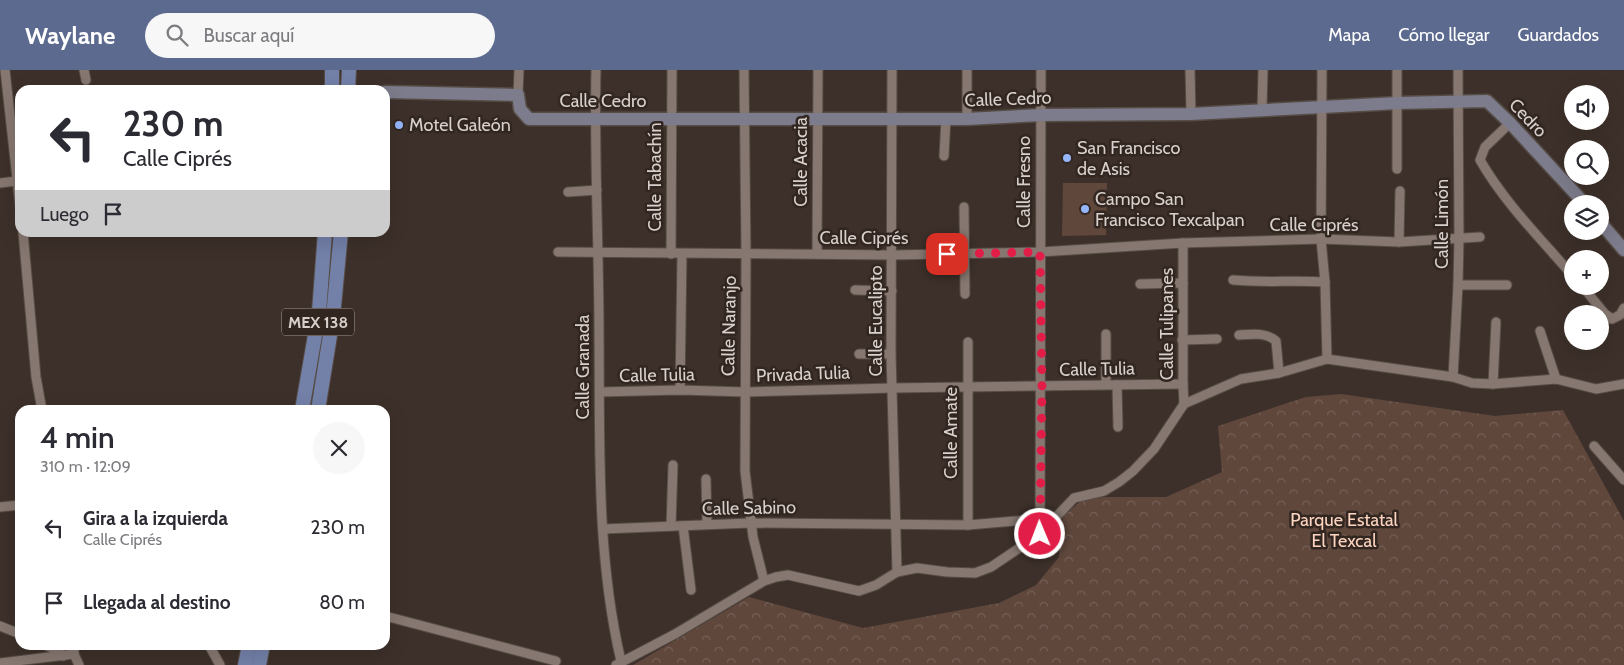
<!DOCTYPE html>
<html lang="es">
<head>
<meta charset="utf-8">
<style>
	:root { --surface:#fff; --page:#f7f7f7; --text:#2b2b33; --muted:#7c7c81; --accent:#5b6a8e }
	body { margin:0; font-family:Cabin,sans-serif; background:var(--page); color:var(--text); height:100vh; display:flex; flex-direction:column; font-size:19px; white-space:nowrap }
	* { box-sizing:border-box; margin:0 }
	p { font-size:16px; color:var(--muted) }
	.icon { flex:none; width:28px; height:28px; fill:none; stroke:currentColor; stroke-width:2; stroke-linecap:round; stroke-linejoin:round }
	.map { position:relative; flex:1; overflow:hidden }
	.sheet { position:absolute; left:15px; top:335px; width:375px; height:245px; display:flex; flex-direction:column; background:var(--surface); border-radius:15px; box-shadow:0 5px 20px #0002 }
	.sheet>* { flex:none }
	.banner { position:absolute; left:15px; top:15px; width:375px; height:152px; border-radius:15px; box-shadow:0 5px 20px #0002; background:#fff; color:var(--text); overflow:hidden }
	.controls { position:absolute; left:1564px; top:15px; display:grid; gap:10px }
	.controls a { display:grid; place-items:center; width:45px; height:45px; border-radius:50%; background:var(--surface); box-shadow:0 5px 20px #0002; font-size:25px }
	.pin { position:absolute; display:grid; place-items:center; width:42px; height:42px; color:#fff; margin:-21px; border-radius:10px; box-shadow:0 2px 8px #0006 }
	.me { position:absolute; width:55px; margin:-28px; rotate:359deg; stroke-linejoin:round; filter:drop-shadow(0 0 4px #0008) }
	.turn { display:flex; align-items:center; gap:18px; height:105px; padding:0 25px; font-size:22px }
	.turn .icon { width:65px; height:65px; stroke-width:2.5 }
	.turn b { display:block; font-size:35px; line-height:42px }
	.then { display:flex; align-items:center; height:48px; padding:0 25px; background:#0003; gap:10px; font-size:19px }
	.round { display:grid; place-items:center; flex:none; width:52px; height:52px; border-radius:26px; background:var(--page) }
	.head { display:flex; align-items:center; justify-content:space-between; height:85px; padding:0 25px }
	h1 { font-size:30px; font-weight:600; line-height:38px }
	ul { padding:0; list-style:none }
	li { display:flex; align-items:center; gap:15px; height:75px; padding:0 25px }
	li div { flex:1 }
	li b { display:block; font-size:19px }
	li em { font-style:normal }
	header { display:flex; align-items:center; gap:30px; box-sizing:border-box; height:70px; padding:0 25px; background:var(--accent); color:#fff }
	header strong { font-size:24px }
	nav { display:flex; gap:28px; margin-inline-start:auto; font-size:18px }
	.search { width:350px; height:45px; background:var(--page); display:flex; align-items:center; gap:12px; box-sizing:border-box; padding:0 18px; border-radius:28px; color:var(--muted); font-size:19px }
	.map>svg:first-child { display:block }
	.park { fill:url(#park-crowns) }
	.garden { fill:#5f473c }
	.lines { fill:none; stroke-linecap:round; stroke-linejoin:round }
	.street-casing { stroke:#564c46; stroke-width:11 }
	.secondary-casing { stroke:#564c46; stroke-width:15 }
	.primary-casing { stroke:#564c46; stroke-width:16 }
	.street { stroke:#867770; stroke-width:9 }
	.secondary { stroke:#7c7c8c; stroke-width:12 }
	.primary { stroke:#7380a8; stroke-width:14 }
	.route { stroke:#e11d48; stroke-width:9; stroke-dasharray:0 16.2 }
	.poi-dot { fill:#95b6fd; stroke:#322620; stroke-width:2 }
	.labels { text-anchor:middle; stroke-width:5; stroke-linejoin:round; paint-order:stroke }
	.shield { fill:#322620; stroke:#a69d98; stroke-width:1 }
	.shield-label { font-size:16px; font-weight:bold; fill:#d8d0cc }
	.street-label { font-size:18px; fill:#d8d0cc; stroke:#322620 }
	.poi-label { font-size:18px; fill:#d8d0cc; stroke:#322620; text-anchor:start }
	.park-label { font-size:18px; fill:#fcd4c0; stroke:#322620 }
</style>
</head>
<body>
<header>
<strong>Waylane</strong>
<div class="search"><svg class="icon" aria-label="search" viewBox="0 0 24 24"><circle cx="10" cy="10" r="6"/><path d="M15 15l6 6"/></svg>Buscar aquí</div>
<nav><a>Mapa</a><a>Cómo llegar</a><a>Guardados</a></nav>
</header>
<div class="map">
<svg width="1624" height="595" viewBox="0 0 1624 595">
	<defs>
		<pattern id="park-crowns" width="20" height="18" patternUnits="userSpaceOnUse" patternTransform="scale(1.25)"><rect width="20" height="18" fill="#5f473c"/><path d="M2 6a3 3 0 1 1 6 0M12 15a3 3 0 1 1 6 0" fill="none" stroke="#756057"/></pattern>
	</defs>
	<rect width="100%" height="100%" fill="#3d302a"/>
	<path class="park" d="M1341,324L1495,346L1563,340L1624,451V595H633L749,527L863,558L999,533L1036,515L1059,487L1062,447L1086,427H1166L1222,402L1218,356L1306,327Z"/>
	<path class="garden" d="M1063,113H1107L1106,165L1062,166Z"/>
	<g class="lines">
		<g class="street-casing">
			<g id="street">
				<path d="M5,0L20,136"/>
				<path d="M84,0L86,10"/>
				<path d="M596,0C594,88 599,176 599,264C600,373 596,485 621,591"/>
				<path d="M744,0L746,184L745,401L753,467L764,511"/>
				<path d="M892,0L891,284L897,502"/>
				<path d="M1190,0L1191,44"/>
				<path d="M1322,0L1321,169L1325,212L1327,289"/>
				<path d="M1397,0V99"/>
				<path d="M518,25L519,0"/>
				<path d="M1262,40L1263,0"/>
				<path d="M967,49V0"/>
				<path d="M1510,53L1485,77L1480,90C1504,132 1541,169 1572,205"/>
				<path d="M944,86L946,48"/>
				<path d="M0,113L17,111"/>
				<path d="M568,122L597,120"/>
				<path d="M964,137L965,224"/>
				<path d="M23,162L36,307L42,340"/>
				<path d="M1399,172L1400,121"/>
				<path d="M1183,173V314L1184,334"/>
				<path d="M558,182L893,185L1040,182L1183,173L1321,169L1399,172L1480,167"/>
				<path d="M671,184L672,0"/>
				<path d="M817,184L818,0"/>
				<path d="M1233,210C1264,213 1294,210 1325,212"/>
				<path d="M1140,214L1183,213"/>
				<path d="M1458,215H1507"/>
				<path d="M1582,216L1605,244L1612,249L1620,245L1624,238"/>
				<path d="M855,220L892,221"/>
				<path d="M1540,261L1556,309"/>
				<path d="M1239,265C1251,264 1266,262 1276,271L1279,303"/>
				<path d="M1182,270L1217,269"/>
				<path d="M968,272V455"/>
				<path d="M859,284H891"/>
				<path d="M1453,307L1458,215L1459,169L1458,0"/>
				<path d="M1106,314V264"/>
				<path d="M1493,314L1496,252"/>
				<path d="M1117,315L1118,357"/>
				<path d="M680,320L682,184"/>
				<path d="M600,322L680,320L745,322L892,318L1183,314"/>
				<path d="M1594,376L1624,410"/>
				<path d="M706,409L707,454"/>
				<path d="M0,437L20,435"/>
				<path d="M671,456L673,395"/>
				<path d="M683,456L691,520"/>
				<path d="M603,459L750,453L968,455L1039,449"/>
				<path d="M1040,464L1041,0"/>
				<path d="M385,546L556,591"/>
				<path d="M0,556L20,564"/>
				<path d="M45,575L58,581L63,586"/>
				<path d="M74,575V584L79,595"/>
				<path d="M209,575L220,595"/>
				<path d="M0,593L74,584"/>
				<path d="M616,595L675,564L764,511L776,507L788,505L859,521L876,515L897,502L917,498L947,502L975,503L991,497L1040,464L1074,428L1104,421L1119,412L1133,401L1154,379L1184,334L1241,309L1279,303L1327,289L1453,307L1472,313L1493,314L1556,309L1596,319L1624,314"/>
			</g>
		</g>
		<g class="secondary-casing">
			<g id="secondary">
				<path d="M385,22L518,25L520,39L529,49H967L1041,45L1191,44L1398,33L1487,31L1510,53L1585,134"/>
				<path d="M1600,152L1624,180"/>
			</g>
		</g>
		<g class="primary-casing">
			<g id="primary">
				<path d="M332,20V0"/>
				<path d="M348,20L349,0"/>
				<path d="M302,340L319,242L325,162"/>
				<path d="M318,340L333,247L341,162"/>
				<path d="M245,595L249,575"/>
				<path d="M259,595L263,575"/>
			</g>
		</g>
		<use href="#street" class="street"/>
		<use href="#secondary" class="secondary"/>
		<use href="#primary" class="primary"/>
	</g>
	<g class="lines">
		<path class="route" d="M947,184L1040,182L1042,316L1040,464"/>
	</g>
	<g class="poi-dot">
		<circle cx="399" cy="55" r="5"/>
		<circle cx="1067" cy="88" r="5"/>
		<circle cx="1085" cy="139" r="5"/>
	</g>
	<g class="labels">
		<rect class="shield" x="282" y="238.5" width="72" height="27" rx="4"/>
		<g class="shield-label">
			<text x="318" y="258">MEX 138</text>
		</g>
		<g class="street-label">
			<text transform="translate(1008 29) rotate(-2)" y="6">Calle Cedro</text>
			<text x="603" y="37">Calle Cedro</text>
			<text transform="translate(1528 48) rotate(46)" y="6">Cedro</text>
			<text transform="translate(801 92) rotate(-90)" y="6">Calle Acacia</text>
			<text transform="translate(655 107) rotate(-90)" y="6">Calle Tabachín</text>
			<text transform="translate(1024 112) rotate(-90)" y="6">Calle Fresno</text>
			<text transform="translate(1442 154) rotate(-90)" y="6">Calle Limón</text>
			<text x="1314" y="161">Calle Ciprés</text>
			<text x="864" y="174">Calle Ciprés</text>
			<text transform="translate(876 251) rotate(-90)" y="6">Calle Eucalipto</text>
			<text transform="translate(1167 254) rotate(-90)" y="6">Calle Tulipanes</text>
			<text transform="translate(729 256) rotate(-89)" y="6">Calle Naranjo</text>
			<text transform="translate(583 297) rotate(-90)" y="6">Calle Granada</text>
			<text transform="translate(1097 299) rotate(-1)" y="6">Calle Tulia</text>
			<text transform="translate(803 304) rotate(-2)" y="6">Privada Tulia</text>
			<text transform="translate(657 305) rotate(-1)" y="6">Calle Tulia</text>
			<text transform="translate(951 363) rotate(-90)" y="6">Calle Amate</text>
			<text transform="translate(749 438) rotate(-1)" y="6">Calle Sabino</text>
		</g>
		<g class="poi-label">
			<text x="409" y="61">Motel Galeón</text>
			<text x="1077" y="84">San Francisco<tspan x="1077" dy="21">de Asis</tspan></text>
			<text x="1095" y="135">Campo San<tspan x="1095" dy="21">Francisco Texcalpan</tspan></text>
		</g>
		<g class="park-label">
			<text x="1344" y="456">Parque Estatal<tspan x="1344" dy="21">El Texcal</tspan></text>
		</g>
	</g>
</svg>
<div class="controls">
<a><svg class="icon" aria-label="sound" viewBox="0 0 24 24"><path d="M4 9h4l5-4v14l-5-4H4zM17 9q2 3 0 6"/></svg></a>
<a><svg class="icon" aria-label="search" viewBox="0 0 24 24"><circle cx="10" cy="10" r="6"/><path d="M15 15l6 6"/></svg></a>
<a><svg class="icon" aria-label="layers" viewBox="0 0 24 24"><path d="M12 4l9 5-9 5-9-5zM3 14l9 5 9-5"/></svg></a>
<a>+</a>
<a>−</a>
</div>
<div class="pin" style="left:947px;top:184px;background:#d93025"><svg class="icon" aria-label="arrive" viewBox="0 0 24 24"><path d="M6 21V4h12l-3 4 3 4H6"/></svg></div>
<svg class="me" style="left:1040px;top:464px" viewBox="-20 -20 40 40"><circle r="17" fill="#e11d48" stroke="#fff" stroke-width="3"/><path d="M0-11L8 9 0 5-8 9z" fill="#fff"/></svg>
<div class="banner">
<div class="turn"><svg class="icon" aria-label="left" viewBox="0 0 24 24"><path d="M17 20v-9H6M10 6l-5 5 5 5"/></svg><div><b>230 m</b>Calle Ciprés</div></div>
<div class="then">Luego<svg class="icon" aria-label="arrive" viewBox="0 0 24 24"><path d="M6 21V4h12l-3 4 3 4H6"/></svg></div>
</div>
<section class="sheet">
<div class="head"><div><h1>4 min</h1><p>310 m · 12:09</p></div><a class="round"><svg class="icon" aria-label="close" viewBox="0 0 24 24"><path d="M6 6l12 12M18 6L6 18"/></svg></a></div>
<ul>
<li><svg class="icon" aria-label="left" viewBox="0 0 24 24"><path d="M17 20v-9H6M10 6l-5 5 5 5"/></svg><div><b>Gira a la izquierda</b><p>Calle Ciprés</p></div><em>230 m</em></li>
<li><svg class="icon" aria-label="arrive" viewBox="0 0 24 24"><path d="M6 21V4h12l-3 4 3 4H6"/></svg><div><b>Llegada al destino</b></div><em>80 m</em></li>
</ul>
</section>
</div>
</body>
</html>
